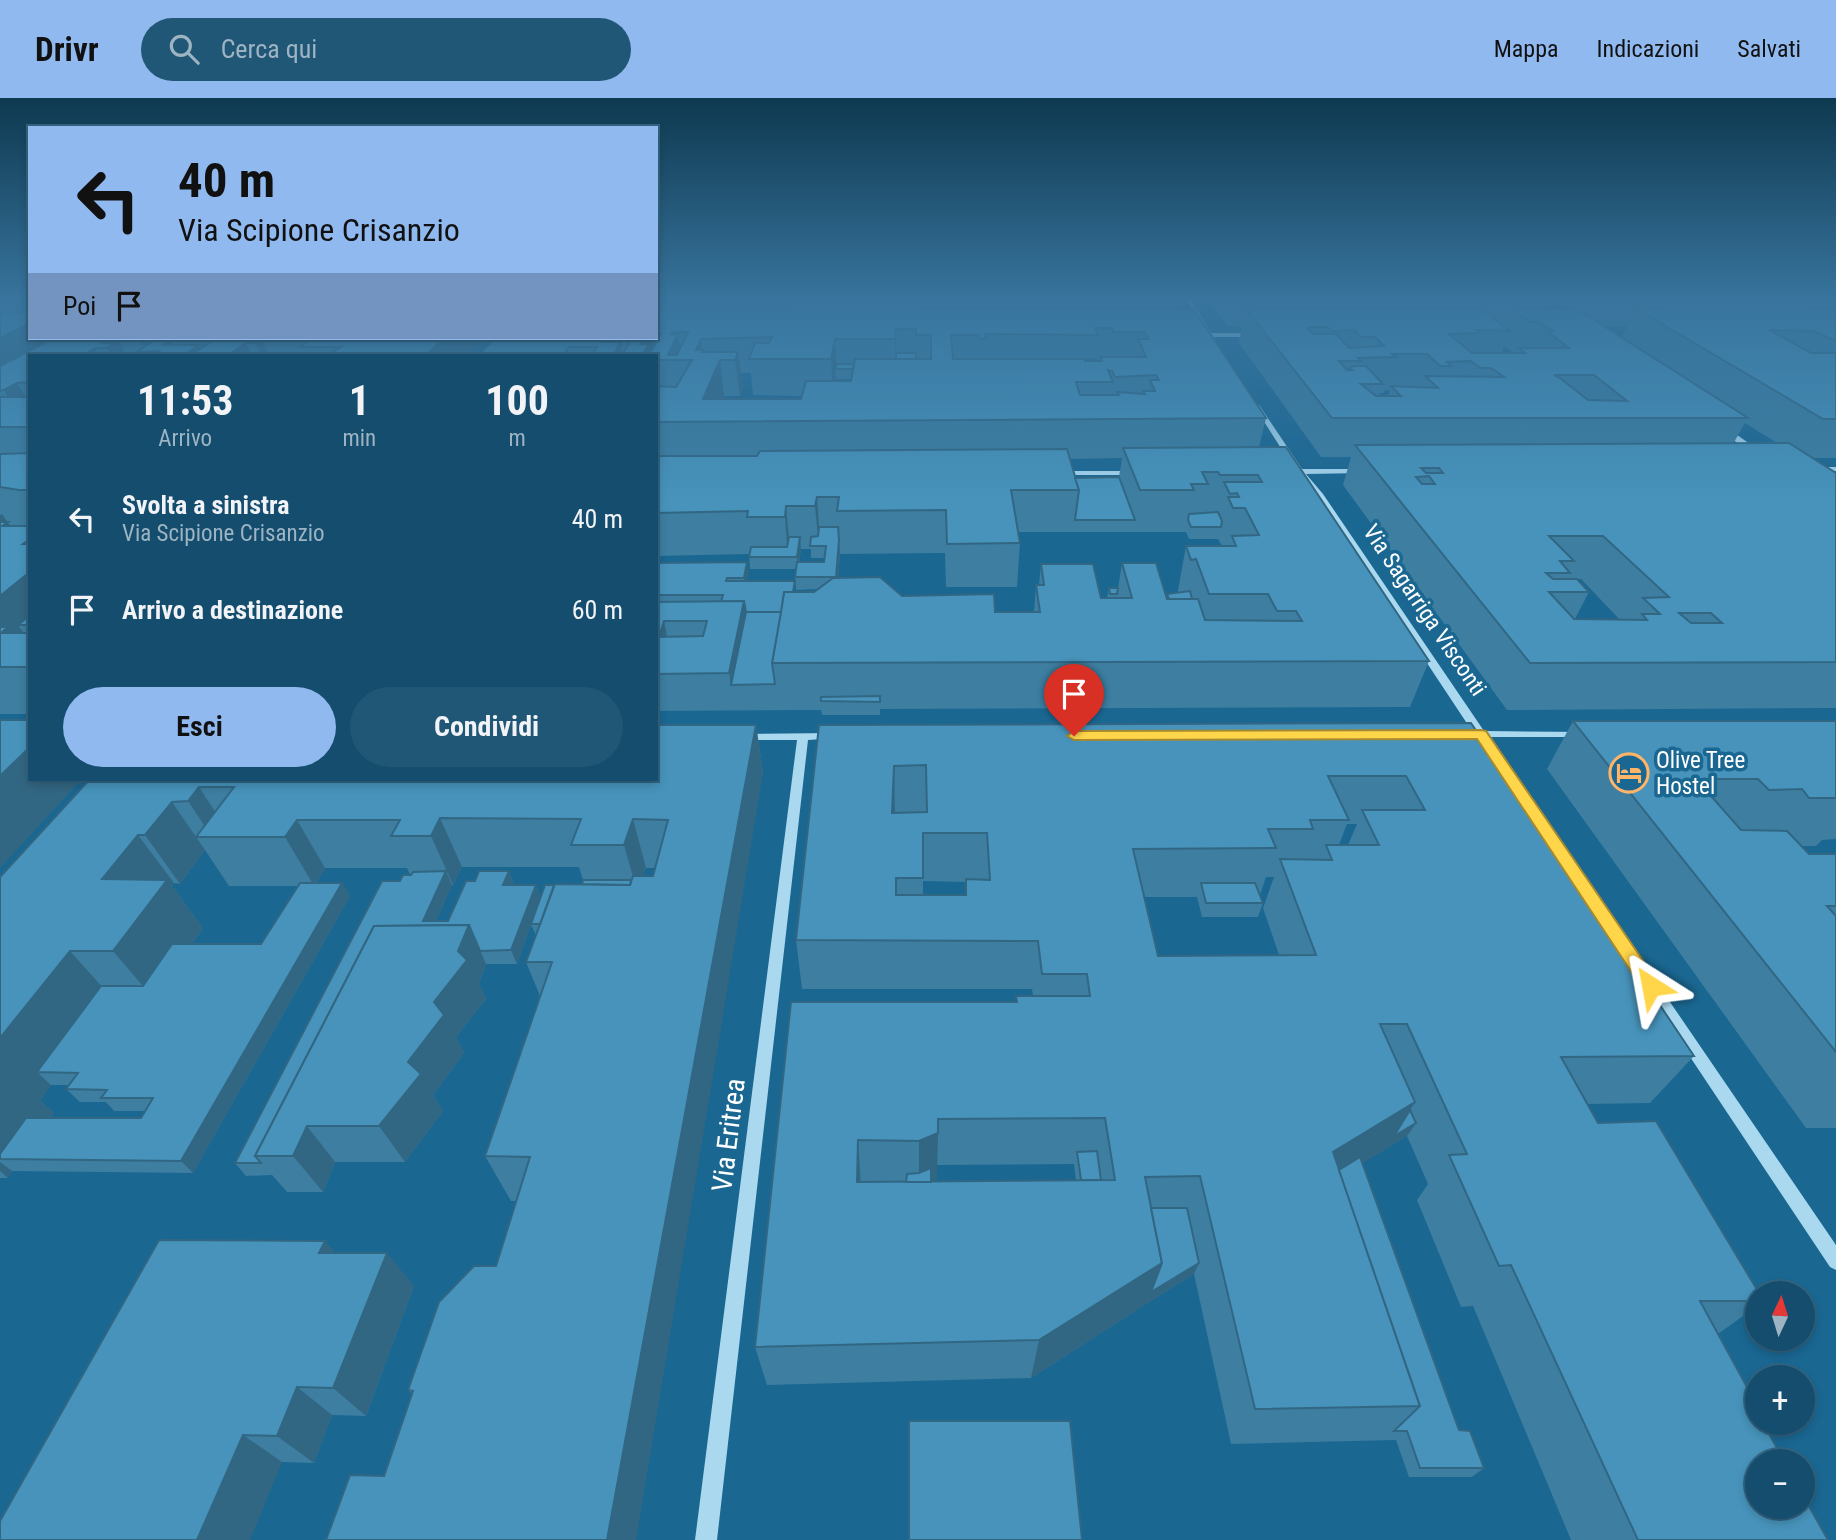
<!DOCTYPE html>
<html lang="it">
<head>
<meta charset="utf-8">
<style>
	:root { --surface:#144d6e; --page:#215776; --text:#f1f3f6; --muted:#9db4c2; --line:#336481; --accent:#90b9f0 }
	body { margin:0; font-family:"Roboto Condensed",sans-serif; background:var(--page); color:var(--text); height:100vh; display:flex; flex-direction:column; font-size:26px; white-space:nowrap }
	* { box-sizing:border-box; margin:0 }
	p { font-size:23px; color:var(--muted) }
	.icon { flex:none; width:38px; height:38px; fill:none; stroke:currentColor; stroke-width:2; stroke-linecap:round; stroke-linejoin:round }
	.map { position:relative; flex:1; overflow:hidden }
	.side { position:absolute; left:28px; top:256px; width:630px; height:427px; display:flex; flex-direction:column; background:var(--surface); border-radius:0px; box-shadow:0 4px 10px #0003,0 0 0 2px var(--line) }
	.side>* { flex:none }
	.top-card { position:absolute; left:28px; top:28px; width:630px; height:214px; border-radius:0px; box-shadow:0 4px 10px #0003,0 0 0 2px var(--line); background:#90b9f0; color:#111; overflow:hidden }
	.needle { width:46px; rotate:4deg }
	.buttons { position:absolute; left:1745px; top:1183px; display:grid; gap:14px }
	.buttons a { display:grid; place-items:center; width:70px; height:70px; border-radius:50%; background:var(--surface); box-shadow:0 4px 10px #0003,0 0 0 2px var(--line); font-size:35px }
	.pin { position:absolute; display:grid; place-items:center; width:60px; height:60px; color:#fff; margin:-72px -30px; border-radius:50% 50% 50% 0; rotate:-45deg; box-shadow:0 0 7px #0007 }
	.pin .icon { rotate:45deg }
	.me { position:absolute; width:77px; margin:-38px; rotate:326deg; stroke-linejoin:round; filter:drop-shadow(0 0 5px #0008) }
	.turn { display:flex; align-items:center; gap:24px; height:147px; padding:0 35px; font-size:32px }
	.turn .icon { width:91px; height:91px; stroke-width:2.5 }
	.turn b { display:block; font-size:49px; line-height:60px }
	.then { display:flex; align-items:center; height:66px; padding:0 35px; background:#0003; gap:14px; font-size:26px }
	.eta { display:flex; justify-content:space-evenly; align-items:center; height:119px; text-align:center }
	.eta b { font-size:42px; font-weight:700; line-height:49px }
	.cta { display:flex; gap:14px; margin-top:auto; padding:14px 35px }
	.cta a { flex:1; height:80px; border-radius:42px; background:var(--accent); color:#111; font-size:28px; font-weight:700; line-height:80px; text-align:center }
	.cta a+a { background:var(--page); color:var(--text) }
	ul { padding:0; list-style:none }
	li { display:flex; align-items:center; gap:21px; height:91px; padding:0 35px }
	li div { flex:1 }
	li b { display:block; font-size:26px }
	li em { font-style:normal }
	header { display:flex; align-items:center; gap:42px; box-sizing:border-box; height:98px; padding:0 35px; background:var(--accent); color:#111 }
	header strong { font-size:33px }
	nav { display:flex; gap:38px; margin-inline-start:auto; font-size:24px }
	.search { width:490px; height:63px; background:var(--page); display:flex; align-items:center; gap:18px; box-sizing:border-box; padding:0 24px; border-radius:38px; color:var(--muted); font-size:26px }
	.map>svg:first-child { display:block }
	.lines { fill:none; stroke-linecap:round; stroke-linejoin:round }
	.minor { fill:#aad8ef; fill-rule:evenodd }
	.wall { fill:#3d7ea1; fill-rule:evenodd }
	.shaded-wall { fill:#326783 }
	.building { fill:#4793bb; stroke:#326783; stroke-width:2; fill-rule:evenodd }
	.route { fill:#ffd54a; stroke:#a68a30; stroke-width:2 }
	.labels { text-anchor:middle; stroke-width:7; stroke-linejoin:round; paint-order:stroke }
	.street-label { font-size:23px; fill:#fff; stroke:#1a6792 }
	.poi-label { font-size:23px; fill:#fff; stroke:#1a6792; text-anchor:start }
	.near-street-label { font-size:28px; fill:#fff; stroke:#1a6792 }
</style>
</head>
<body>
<header>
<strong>Drivr</strong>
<div class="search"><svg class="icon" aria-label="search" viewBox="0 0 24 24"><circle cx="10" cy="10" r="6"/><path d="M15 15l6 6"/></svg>Cerca qui</div>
<nav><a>Mappa</a><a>Indicazioni</a><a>Salvati</a></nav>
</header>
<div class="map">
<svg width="1836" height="1442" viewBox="0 0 1836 1442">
	<rect width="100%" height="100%" fill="#1a6792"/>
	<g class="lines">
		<g class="minor">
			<path d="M1185,200H1190L1211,235H1255L1258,237L1255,239H1214L1215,241L1212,243L1208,239L1194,238V236L1206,235Z"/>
			<path d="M1255,307H1259L1302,371H1366V375H1363L1306,376L1323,396L1484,633L1584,634L1586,636L1584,638L1580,639H1489L1836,1147V1172L1830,1169L1477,639L1461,638L1459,636L1461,634L1472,633L1317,399L1298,376H1287L1283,374L1295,372L1254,308Z"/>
			<path d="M1720,329H1726L1761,354L1754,356L1720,333Z"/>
			<rect x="1812" y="369" width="24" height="4"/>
			<path d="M1056,373H1135L1139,375L1135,377H1056Z"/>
			<path d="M834,635L838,636L840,638L838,640L808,642L717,1442H695L797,642H744L738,639L744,636Z"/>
		</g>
	</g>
	<g class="wall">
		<path d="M0,200H30V240H479L481,247L471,257H30V616H0Z"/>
		<path d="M656,200H1182L1181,211L1266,320L1259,349L1429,563L1410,609L880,611V617H822L821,612L656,613V465L749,476L747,483L796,494H814L818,491L796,492L795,479L796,471H750L749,456L656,458V257H479L495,240H656ZM741,275H751L753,297L802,298L801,301H723L724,298H740L743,290ZM836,281H851V283H836ZM1122,360L1119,379L1075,380L1070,361ZM1018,434H1186L1189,441H1218L1222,448H1186L1178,492V495L1167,496V499L1122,465L1118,490H1109L1107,500H1101L1041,466L1039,487H1036L1034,514H995L902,498L838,480L840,455V456L945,455L946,489H1017L1020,445ZM801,451H811V460H825L824,464H799Z"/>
		<path d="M1207,200H1551L1547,211H1569L1553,200H1836V360H1812L1836,375V610L1507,612L1343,387L1351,359H1321L1239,245L1242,228H1227ZM1604,228H1627L1622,239ZM1504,248L1514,255H1502ZM1385,292H1390L1388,298H1379L1380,295H1384ZM1745,325L1777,345L1733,346ZM1567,481H1581L1620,522L1575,521L1589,494Z"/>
		<path d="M1573,623H1836V741L1822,742L1816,748H1802L1809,756L1836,757V1030H1806L1547,671Z"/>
		<path d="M1471,625L1694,958L1650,1005L1587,1006L1598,1025L1757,1195V1208L1718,1236L1754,1302L1751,1303L1828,1442H1571L1473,1208L1461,1209L1417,1102L1428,1086L1407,1038L1362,1065L1459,1332L1484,1370L1472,1379H1409L1396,1342L1231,1346L1194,1176L1146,1206L1031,1280L767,1287L755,1249L791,904H1016V898H1033L1032,891H802L796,842L819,627ZM1347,726H1357L1348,747H1339ZM1266,779H1274L1263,810L1279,857L1158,858L1144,799H1197L1202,819H1258L1263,805L1260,797ZM923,783L966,784L965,797H923ZM1074,1066L1076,1082L931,1083L937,1081V1067Z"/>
		<path d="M756,627L763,675L384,1378L412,1296L408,1292L496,1168L516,1103H511L485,1058L540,898L526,864L536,837L531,827L517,866H486L479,886L486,901L456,939L464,955L433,997L443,1013L405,1064H335L323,1094H287L272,1077L246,1078L235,1065L400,783L410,777L407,770H325L316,785H342L350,798L193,1075L12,1073L8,1080H0V779L90,681ZM205,752L229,788H298L261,846H192L203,830L172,788L174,785L180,786ZM462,769H579L583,782L582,786L541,800L536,787H514L509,773L475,783L448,823H436L452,787H453ZM646,770H655L653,778H643ZM51,987H69L66,991L80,1004H106L114,1013H145L141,1020H50L54,1015L40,1002Z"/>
		<path d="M325,1143L335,1155L414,1188L366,1318L332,1317L314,1365L282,1364L0,1442Z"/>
	</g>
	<g class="shaded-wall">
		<path d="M30,225V240H66L0,286V240Z"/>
		<path d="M896,231V276L895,241Z"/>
		<path d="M672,234L674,246L678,236L682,262L668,257Z"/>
		<path d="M656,235L661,262L642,257L640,246L642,243L656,240Z"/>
		<path d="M100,240H117L126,257H110L106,250H102Z"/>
		<path d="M139,240H152L159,253H146Z"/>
		<path d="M444,240H479L481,247L471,257H426Z"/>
		<path d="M171,241L179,257L163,247Z"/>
		<path d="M262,241L269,257H261L256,245Z"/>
		<path d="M701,241L708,287L696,252Z"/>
		<path d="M835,241L837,271H835L836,281L833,298L831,261Z"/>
		<path d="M621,244L623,257H613Z"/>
		<path d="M246,245L251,257H228Z"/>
		<path d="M199,247L204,257H184Z"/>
		<path d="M95,250L99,257H83Z"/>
		<path d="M738,254L743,290L740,298L735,262Z"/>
		<path d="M720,262L724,298L714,324L703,301Z"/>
		<path d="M17,285L30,306L20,320L4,292Z"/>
		<path d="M817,399L820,441L819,450L815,408Z"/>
		<path d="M786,408L790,451L788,459L785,419Z"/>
		<path d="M2,416L30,457L0,433V417Z"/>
		<path d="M800,439L801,451L798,471L797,459Z"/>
		<path d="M839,443L840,454L837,491L836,479Z"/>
		<path d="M747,464L749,476L745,492L744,480Z"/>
		<path d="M26,477L30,482V527H18L30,544L0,535V498Z"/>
		<path d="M744,503L749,539L731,587L729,575Z"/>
		<path d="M664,523L671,559L659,539Z"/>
		<path d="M756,627L763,675L636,1442H607Z"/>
		<path d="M30,649V681H82L0,770V678Z"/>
		<path d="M894,668L895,716L892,715Z"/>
		<path d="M199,689L231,738L212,739L188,703Z"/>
		<path d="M172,704L205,752L180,786L145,737Z"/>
		<path d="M440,720L462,769L453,787L431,738Z"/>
		<path d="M633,721L646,770L638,796L624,747Z"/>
		<path d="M297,722L325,770L314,788L285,739Z"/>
		<path d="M138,737L174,785L172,788L203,830L154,901L113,853L102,781Z"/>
		<path d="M446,773L452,787L430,837L423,823Z"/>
		<path d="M509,773L514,787H503Z"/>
		<path d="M342,785L350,798L193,1075L181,1063Z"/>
		<path d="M536,787L541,800L517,866L511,852Z"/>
		<path d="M469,827L486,866L479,886L486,901L456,939L464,955L433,997L443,1013L405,1064L379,1028Z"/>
		<path d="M70,853L113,901L37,974L51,987L40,1002L54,1015L21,1061H0V940Z"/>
		<path d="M1415,1004L1394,1038L1416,1025L1407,1038L1317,1093L1333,1054Z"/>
		<path d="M307,1028L335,1064L323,1094L293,1058Z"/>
		<path d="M938,1035L937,1081L919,1088V1043Z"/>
		<path d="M858,1042L861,1088L857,1084Z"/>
		<path d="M0,1064L12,1073L8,1080L0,1073Z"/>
		<path d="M325,1143L355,1177L319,1155Z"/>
		<path d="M387,1155L414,1188L366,1318L333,1290Z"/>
		<path d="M1162,1165L1146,1206L1031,1280L1039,1242Z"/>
		<path d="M1199,1165L1194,1176L1146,1206L1151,1194Z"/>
		<path d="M297,1289L332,1317L314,1365L277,1338Z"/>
		<path d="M243,1337L282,1364L250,1442H197Z"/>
	</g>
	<g class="building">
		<path d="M1635,210L1836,211V243L1814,233L1769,232L1811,255H1836V321H1823Z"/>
		<path d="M1194,211L1266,320L656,324V288L676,289L692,262H656V257H622L631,242H613L614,240H654L653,241L642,243L640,246H649L643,256H650L661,235H656V212ZM1095,230H1112L1113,234H1145L1148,241H1138L1146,259H1100L1102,263H1085L1084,261H953L951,237H978L979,241H986L985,236L1098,237ZM896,231H916V237H931V261H855L851,283H806L801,301H703L720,262H735L738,254H702L703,252H696L701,241L772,239L769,245H755L749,261H831L835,241H895ZM672,234H688L677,257H668L678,236H671ZM1108,272L1112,273L1115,279L1156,277L1159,282H1150L1155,293H1143L1145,296L1117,294L1119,297H1080L1076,284H1113Z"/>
		<path d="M1246,211H1481L1510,233L1476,232L1479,235L1449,236L1472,255H1525L1519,250H1569L1548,234L1553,233L1539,224H1531L1512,211H1577L1748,320H1332ZM1307,229H1328L1332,233L1354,232L1361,239H1375L1384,248L1349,250L1336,236H1313ZM1392,256H1427L1440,268H1451L1447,264L1471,263L1480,270H1491L1504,279L1425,278L1438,290L1391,288L1401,298H1376L1361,286H1383L1366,268H1354L1349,270L1352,272H1347L1339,263H1361L1358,260L1396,259ZM1554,277H1594L1627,303L1588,302L1560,280Z"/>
		<path d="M0,214H30V225L0,240Z"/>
		<path d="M54,240H110L100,245H114L106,250H95L83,257H30V284L17,285L4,292L0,293V268Z"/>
		<path d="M157,240H346L345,241H366L367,240H444L426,257H327L341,249H300L310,242L262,241L256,245H246L228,257H191L215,241H171L163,247H199L184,257H153L159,253L137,254Z"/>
		<path d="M495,240H606L602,244H621L613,257H479ZM569,249H597L593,255H565Z"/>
		<rect x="896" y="255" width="20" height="6"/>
		<path d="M1095,261L1096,263H1085V262Z"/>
		<path d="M837,266H854L853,271H835Z"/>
		<rect x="0" y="299" width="30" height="30"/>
		<path d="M1789,345L1836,375V564L1530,565L1355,347ZM1421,370H1439L1443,375H1426ZM1429,378L1435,386H1422L1416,379ZM1549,438H1603L1669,499L1643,500L1660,516H1642L1647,522L1574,521L1549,494H1589L1577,481H1553L1546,475H1570L1560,463H1574ZM1679,515H1711L1722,525H1691Z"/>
		<path d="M1286,349L1429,563L772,565L784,494H814L833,480L880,479L902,498L994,496L995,514H1040L1036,487H1044L1041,466H1093L1101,500H1132L1122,465H1156L1167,501H1198L1205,522L1302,523L1296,513H1277L1268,496H1209L1196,461L1191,462L1186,448H1236L1232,438L1259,437L1245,410H1233L1228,399H1239L1237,395L1230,396L1224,384H1262L1258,377H1220L1218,374H1202L1208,386H1191L1194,392H1140L1123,350Z"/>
		<path d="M1067,351L1079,392H1011L1020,445L947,446L946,412L837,413L839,399H817L815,408H786L785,419H747L748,413L656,415V358H757L760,353Z"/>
		<path d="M30,355V392H19L0,389V356Z"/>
		<path d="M1119,379L1135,422H1075L1079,392L1075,380Z"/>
		<path d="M1218,414L1222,423L1221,429H1191L1188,422L1189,416Z"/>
		<path d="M0,424H8L2,428H30V441L23,446H30V477H26L0,498Z"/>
		<path d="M819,429H838L839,442L836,479H795L797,464H824L826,448H810L811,439L818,438Z"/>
		<path d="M789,439H800L797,459H749L751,449H787Z"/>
		<path d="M747,464L744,480H727L726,483H795L793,494H784L781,514H746L744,503L721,504L723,497H656V465Z"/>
		<path d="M1109,490H1118L1117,496H1110Z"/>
		<path d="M1190,493L1192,501H1169L1167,496Z"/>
		<path d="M744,503L729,575L656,576V504ZM664,523H707L703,538L659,539Z"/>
		<path d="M746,514H781L772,565L775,586L731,587Z"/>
		<path d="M30,517V527H18Z"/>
		<path d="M0,529H8L1,535H30V569H0Z"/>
		<path d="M880,598V604L821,603V599Z"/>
		<path d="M0,622H30V649L0,678Z"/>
		<path d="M1573,623H1836V700H1809L1802,691L1769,692L1758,681H1696L1741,732L1787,733L1809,756H1835L1836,757V808H1827L1836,818V954Z"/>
		<path d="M1471,625L1694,958L1561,959L1598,1025L1656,1023L1759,1195H1757V1203H1700L1754,1302H1750L1757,1314V1325H1763L1784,1363H1757V1409H1802V1396L1828,1442H1638L1511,1167L1499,1168L1449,1057L1467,1056L1407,926H1380L1415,1004L1333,1054L1420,1308L1255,1311L1200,1078L1145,1079L1162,1165L1039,1242L755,1249L791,904H1017L1016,898H1090L1087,876H1042L1038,843L796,842L819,627ZM926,667L927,714L892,715L894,668ZM1328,678H1406L1425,712H1362L1379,747H1326L1332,762L1280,761L1316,857L1158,858L1133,751L1276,750L1268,731H1313L1310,722H1349ZM923,735H987L990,782L966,781V797H896V780H923ZM1105,1020L1115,1082L857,1084L858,1042L919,1043L938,1035V1021Z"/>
		<path d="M656,627H756L607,1442H326L350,1377L384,1378L413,1293L408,1292L439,1204L474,1168H496L530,1059L485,1058L552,864H526L555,786L630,787L633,778H653L668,722L633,721L624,747H571L581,721L440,720L431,738H391L400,722H297L285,739H196L234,689H199L188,703L172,704L145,737H138L102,781L167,782L113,853H70L0,940V779L90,681H656Z"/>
		<path d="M446,773L423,823H448L466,783H475L479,773H509L503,787H536L511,852L480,853L469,827L374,828L255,1058L261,1065H235L382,783H400L403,777H411L413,774Z"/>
		<path d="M583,782H631L630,787L582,786Z"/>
		<path d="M300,785H342L181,1063L0,1061V1056L26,1020H141L153,1000H101L107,992L66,991L78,975L37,974L101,888H143L172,846H261Z"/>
		<path d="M1201,785H1255L1263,805H1206Z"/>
		<path d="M545,787H554L540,826H531Z"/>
		<path d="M469,827L458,853L467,862L434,904L444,917L408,964L421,976L379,1028H307L293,1058H255L374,828Z"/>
		<path d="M1410,1012L1416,1025L1394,1038Z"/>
		<path d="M1097,1053L1101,1082H1081L1077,1054Z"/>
		<path d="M1360,1059L1459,1332L1470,1333L1484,1370H1420L1407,1333H1394L1420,1308L1339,1072Z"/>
		<path d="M931,1070V1084H906L907,1076L919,1075Z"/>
		<path d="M1151,1110H1187L1199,1165L1151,1194L1162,1165Z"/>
		<path d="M159,1142L325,1143L319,1155H387L333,1290L297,1289L277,1338L243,1337L197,1442H0V1423Z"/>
		<path d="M909,1323H1070L1082,1442H909Z"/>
	</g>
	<linearGradient id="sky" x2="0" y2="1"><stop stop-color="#0e3950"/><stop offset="0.5" stop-color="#38749d"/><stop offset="1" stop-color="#38749d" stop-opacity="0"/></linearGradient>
	<rect width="1836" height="402" fill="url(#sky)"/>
	<path class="route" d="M1481,632L1486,633L1657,883L1660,888L1657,893L1651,895L1644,893L1477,641L1074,642L1067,638L1074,633Z"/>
	<defs>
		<g id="hotel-ring" transform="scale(2.0125)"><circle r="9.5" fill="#1a6792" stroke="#ffb468" stroke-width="1.5"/><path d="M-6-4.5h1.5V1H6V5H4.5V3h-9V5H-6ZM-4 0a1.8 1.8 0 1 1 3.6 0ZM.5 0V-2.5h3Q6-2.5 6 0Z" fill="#ffb468"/></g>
	</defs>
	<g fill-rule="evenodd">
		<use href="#hotel-ring" x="1629" y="675"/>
	</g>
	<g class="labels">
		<g class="street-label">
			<text transform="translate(1425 512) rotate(56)" y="8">Via Sagarriga Visconti</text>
		</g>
		<g class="poi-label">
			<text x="1656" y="670">Olive Tree<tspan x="1656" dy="26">Hostel</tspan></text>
		</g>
		<g class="near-street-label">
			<text transform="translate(728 1037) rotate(-83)" y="10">Via Eritrea</text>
		</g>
	</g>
</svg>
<div class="buttons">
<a><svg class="needle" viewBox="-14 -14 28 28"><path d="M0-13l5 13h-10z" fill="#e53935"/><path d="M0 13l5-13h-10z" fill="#9db4c2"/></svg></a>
<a>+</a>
<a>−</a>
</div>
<div class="pin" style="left:1074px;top:638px;background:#d93025"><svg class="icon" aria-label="arrive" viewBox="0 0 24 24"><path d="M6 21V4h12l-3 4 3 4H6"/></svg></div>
<svg class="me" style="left:1651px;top:888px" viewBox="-20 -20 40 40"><path d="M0-17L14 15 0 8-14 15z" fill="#ffd54a" stroke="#fff" stroke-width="4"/></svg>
<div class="top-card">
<div class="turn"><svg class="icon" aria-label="left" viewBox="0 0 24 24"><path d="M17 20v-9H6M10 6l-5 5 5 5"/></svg><div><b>40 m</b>Via Scipione Crisanzio</div></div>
<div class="then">Poi<svg class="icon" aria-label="arrive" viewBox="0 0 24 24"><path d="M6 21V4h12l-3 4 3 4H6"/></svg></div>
</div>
<section class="side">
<div class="eta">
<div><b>11:53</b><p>Arrivo</p></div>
<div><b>1</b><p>min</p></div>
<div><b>100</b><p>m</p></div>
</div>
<ul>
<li><svg class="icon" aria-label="left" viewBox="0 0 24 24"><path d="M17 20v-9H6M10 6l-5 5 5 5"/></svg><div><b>Svolta a sinistra</b><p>Via Scipione Crisanzio</p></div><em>40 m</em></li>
<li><svg class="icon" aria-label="arrive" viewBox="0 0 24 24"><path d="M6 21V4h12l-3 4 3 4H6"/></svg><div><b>Arrivo a destinazione</b></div><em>60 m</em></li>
</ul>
<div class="cta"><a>Esci</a><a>Condividi</a></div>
</section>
</div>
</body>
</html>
